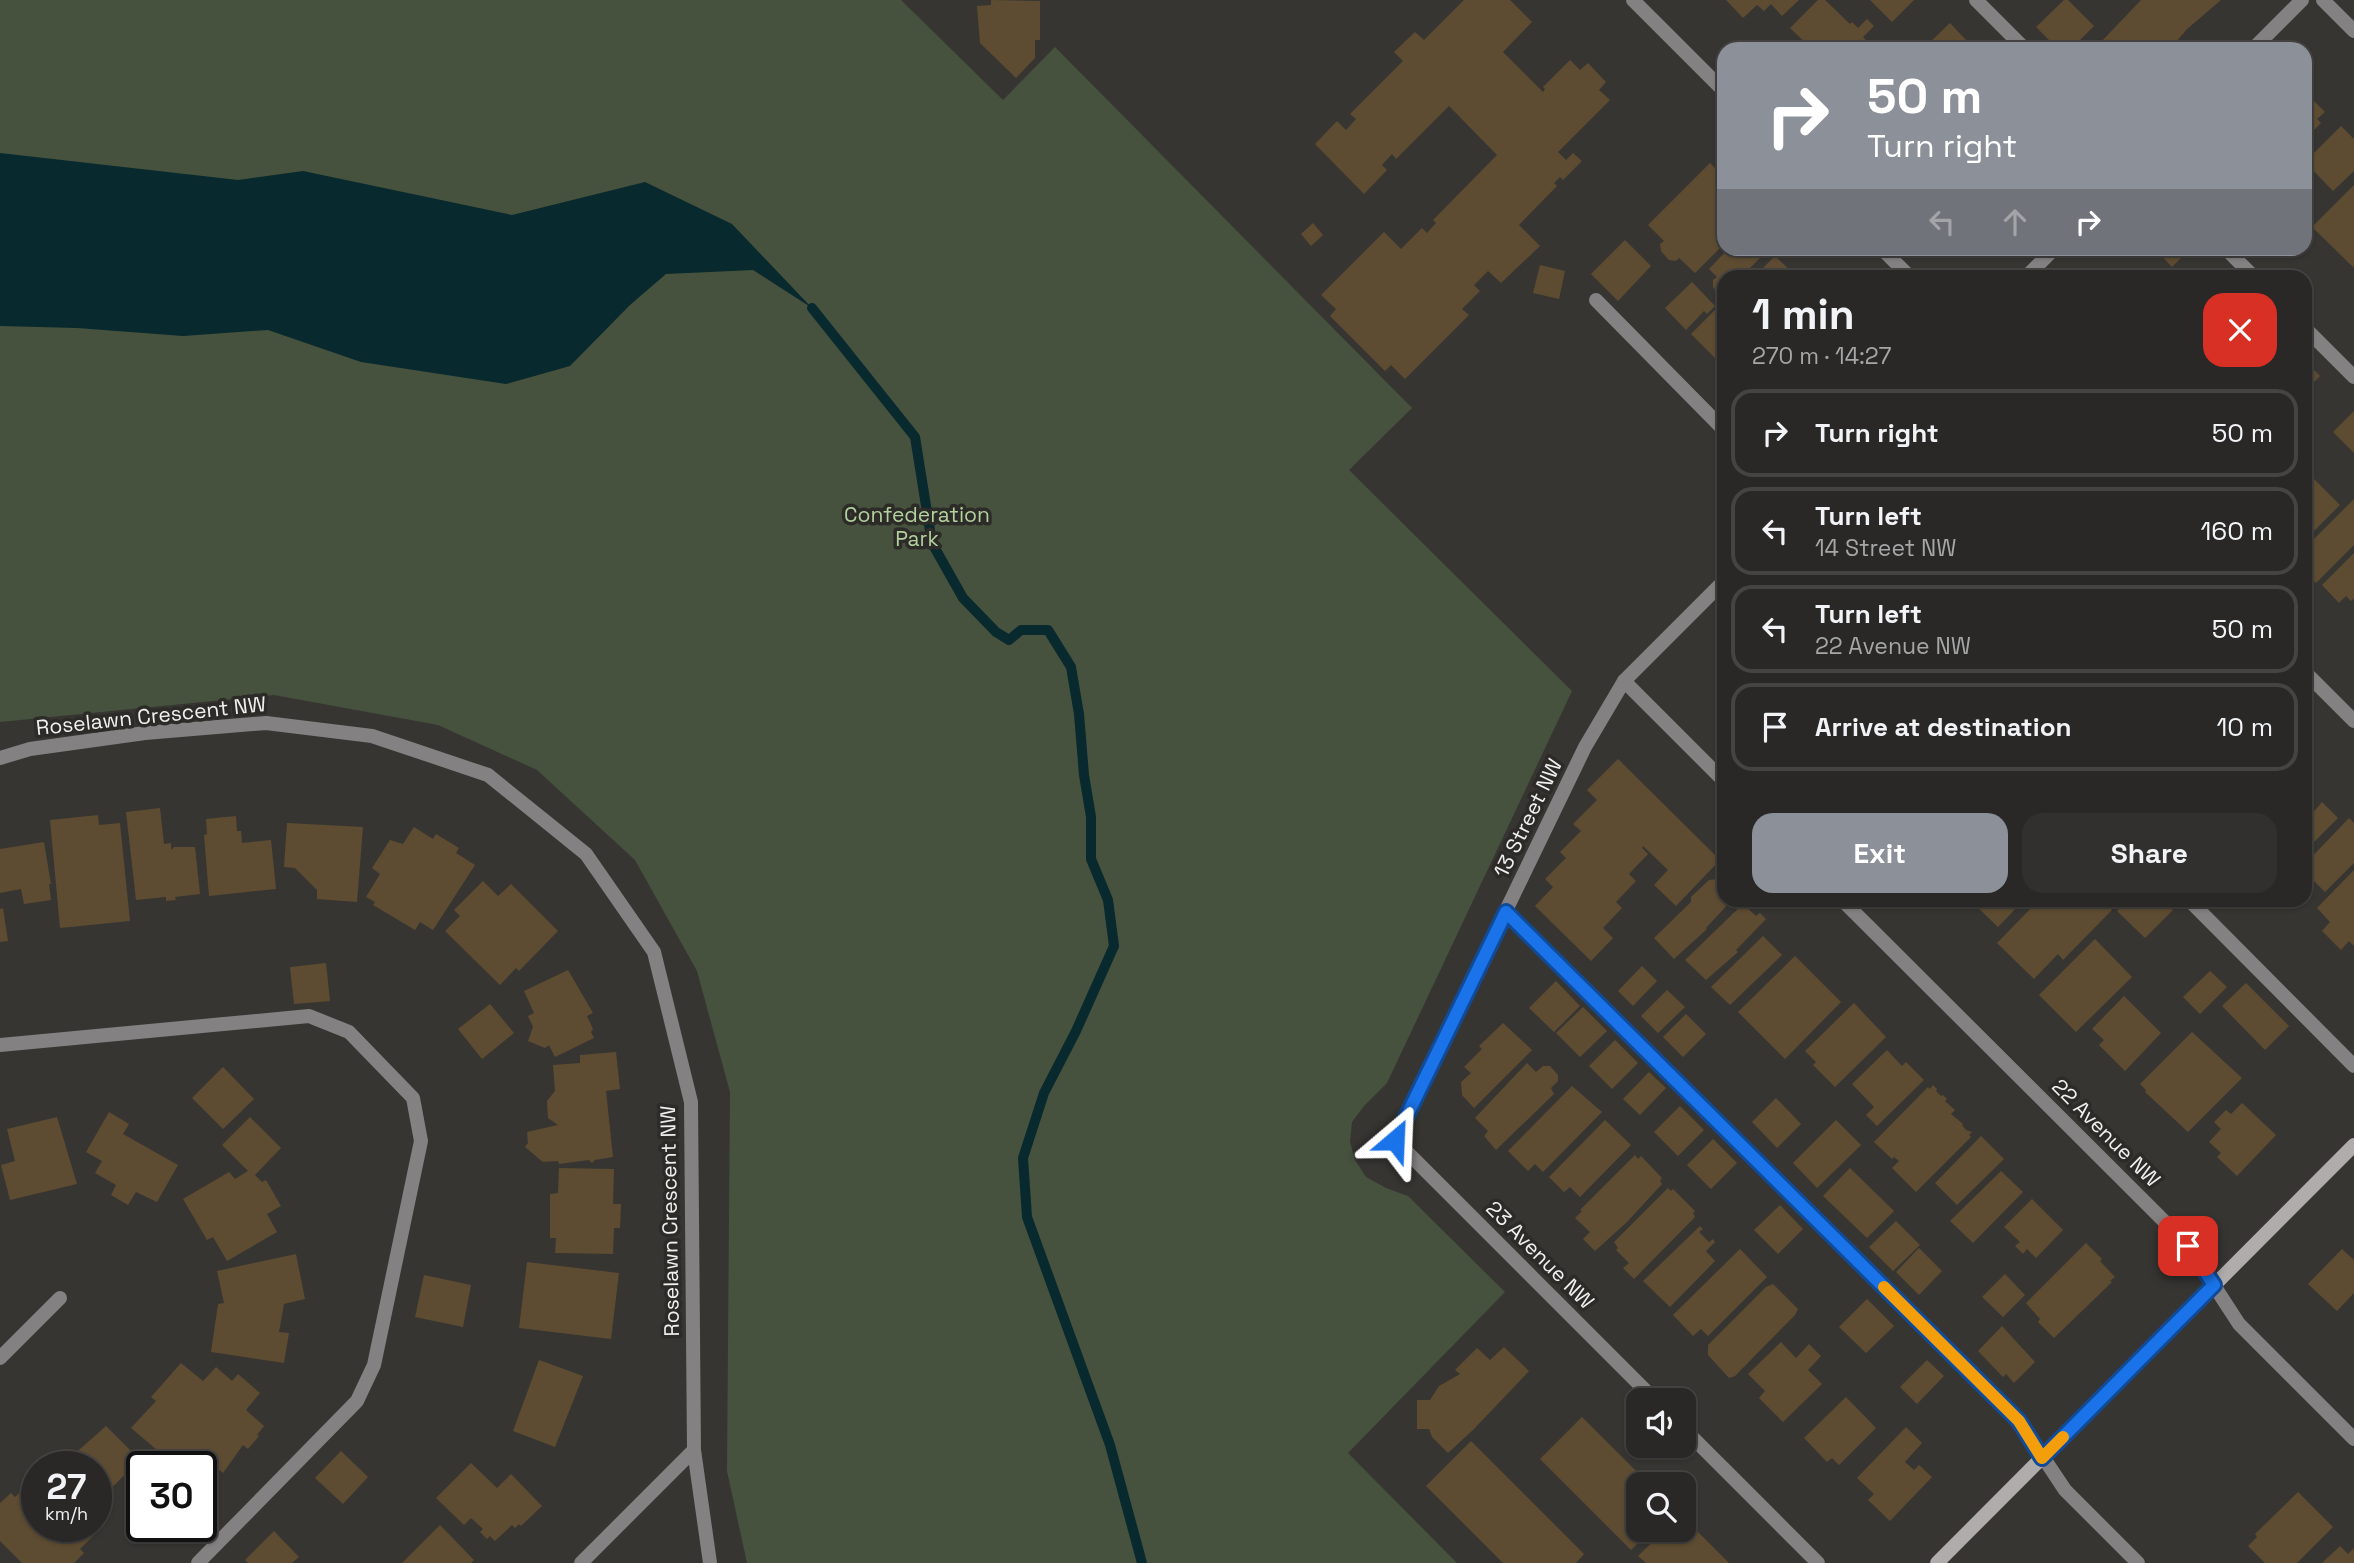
<!DOCTYPE html>
<html lang="en">
<head>
<meta charset="utf-8">
<style>
	:root { --surface:#292826; --page:#31302e; --text:#f1f3f6; --muted:#a5a6a7; --line:#454443; --accent:#8c9099 }
	body { margin:0; font-family:"Space Grotesk",sans-serif; background:var(--page); color:var(--text); height:100vh; display:flex; flex-direction:column; font-size:26px; white-space:nowrap }
	* { box-sizing:border-box; margin:0 }
	p { font-size:23px; color:var(--muted) }
	.icon { flex:none; width:38px; height:38px; fill:none; stroke:currentColor; stroke-width:2; stroke-linecap:round; stroke-linejoin:round }
	.map { position:relative; flex:1; overflow:hidden }
	.panel { position:absolute; left:1717px; top:270px; width:595px; height:637px; display:flex; flex-direction:column; background:var(--surface); border-radius:21px; box-shadow:0 2px 5px #0004,0 0 0 2px var(--line) }
	.panel>* { flex:none }
	.guide { position:absolute; left:1717px; top:42px; width:595px; height:214px; border-radius:21px; box-shadow:0 2px 5px #0004,0 0 0 2px var(--line); background:#8c9099; color:#fff; overflow:hidden }
	.buttons { position:absolute; left:1626px; top:1388px; display:grid; gap:14px }
	.buttons a { display:grid; place-items:center; width:70px; height:70px; border-radius:14px; background:var(--surface); box-shadow:0 2px 5px #0004,0 0 0 2px var(--line); font-size:35px }
	.speed { position:absolute; left:21px; top:1451px; display:flex; gap:14px; font-size:35px; font-weight:700; text-align:center }
	.speed>* { display:grid; place-content:center; width:91px; height:91px; border-radius:50%; background:var(--surface); box-shadow:0 2px 5px #0004,0 0 0 2px var(--line); line-height:1 }
	.speed small { font-size:18px; font-weight:400 }
	.speed .limit { border:4px solid #111; border-radius:10px; background:#fff; color:#111 }
	.pin { position:absolute; display:grid; place-items:center; width:60px; height:60px; color:#fff; margin:-30px; border-radius:14px; box-shadow:0 4px 10px #0006 }
	.me { position:absolute; width:77px; margin:-38px; rotate:26deg; stroke-linejoin:round; filter:drop-shadow(0 0 5px #0008) }
	.turn { display:flex; align-items:center; gap:24px; height:147px; padding:0 35px; font-size:32px }
	.turn .icon { width:91px; height:91px; stroke-width:2.5 }
	.turn b { display:block; font-size:49px; line-height:60px }
	.lanes { display:flex; align-items:center; height:66px; padding:0 35px; background:#0003; justify-content:center; gap:35px; direction:ltr }
	.lanes .off { opacity:.35 }
	.round { display:grid; place-items:center; flex:none; width:74px; height:74px; border-radius:21px; background:var(--page) }
	.head { display:flex; align-items:center; justify-content:space-between; height:119px; padding:0 35px }
	h1 { font-size:42px; font-weight:700; line-height:52px }
	.cta { display:flex; gap:14px; margin-top:auto; padding:14px 35px }
	.cta a { flex:1; height:80px; border-radius:21px; background:var(--accent); color:#fff; font-size:28px; font-weight:700; line-height:80px; text-align:center }
	.cta a+a { background:var(--page); color:var(--text) }
	ul { padding:0; list-style:none }
	li { display:flex; align-items:center; gap:21px; height:88px; margin:0 14px 10px; padding:0 21px; border:4px solid var(--line); border-radius:21px }
	li div { flex:1 }
	li b { display:block; font-size:26px }
	li em { font-style:normal }
	.map>svg:first-child { display:block }
	.green { fill:#46523e }
	.water { fill:#08292d }
	.lines { fill:none; stroke-linecap:round; stroke-linejoin:round }
	.stream { stroke:#08292d; stroke-width:10 }
	.building { fill:#5d4c31 }
	.service { stroke:#848182; stroke-width:14 }
	.minor { stroke:#848182; stroke-width:14 }
	.tertiary { stroke:#848182; stroke-width:14 }
	.secondary { stroke:#b0acac; stroke-width:14 }
	.route-casing { stroke:#114b97; stroke-width:18 }
	.route { stroke:#1a73e8; stroke-width:12 }
	.slow { stroke:#f59e0b; stroke-width:12 }
	.labels { text-anchor:middle; stroke-width:7; stroke-linejoin:round; paint-order:stroke }
	.park-label { font-size:21px; fill:#b2d19e; stroke:#2d2b28 }
	.street-label { font-size:21px; fill:#f1f0ee; stroke:#2d2b28 }
</style>
</head>
<body>
<div class="map">
<svg width="2354" height="1563" viewBox="0 0 2354 1563">
	<rect width="100%" height="100%" fill="#373532"/>
	<path class="green" d="M0,0H901L1003,100L1055,47L1412,408L1349,470L1572,691L1387,1083L1364,1106L1352,1122L1350,1142L1355,1160L1366,1177L1386,1188L1408,1196L1505,1292L1348,1453L1457,1563H747L727,1471L730,1092L697,971L635,860L537,770L438,725L274,695L0,722Z"/>
	<path class="water" d="M0,153L238,180L303,171L512,215L645,182L732,224L812,308L753,270L666,274L630,305L570,366L506,384L361,362L268,330L183,336L77,328L0,326Z"/>
	<g class="lines">
		<path class="stream" d="M812,308L915,437L932,543L963,598L996,632L1009,640L1021,630H1048L1071,667L1079,714L1084,775L1091,817V859L1108,900L1114,946L1076,1031L1044,1093L1023,1158L1027,1217L1110,1445L1142,1563"/>
	</g>
	<g class="building">
		<path d="M991,0L1040,1V40H1035V58L1016,78L980,43L977,6L991,5Z"/>
		<path d="M1464,0H1510L1532,22L1503,52L1543,92L1545,89L1543,87L1570,60L1580,70L1588,63L1606,82L1599,90L1610,100L1558,152L1566,160L1573,153L1582,161L1563,180L1560,177L1554,183L1557,186L1519,225L1540,246L1501,283L1488,271L1474,285L1480,291L1462,309L1469,315L1405,379L1391,365L1385,371L1330,316L1336,309L1321,295L1384,232L1401,249L1422,228L1427,233L1436,223L1433,220L1497,155L1449,106L1396,159L1392,154L1382,165L1387,170L1364,194L1315,144L1337,121L1346,130L1356,119L1350,114L1403,61L1394,52L1415,32L1424,40Z"/>
		<path d="M1726,0H1799L1782,16L1771,4L1764,11L1757,5L1743,18Z"/>
		<path d="M1818,0H1825L1850,24L1852,22L1858,28L1867,19L1874,26L1863,37L1869,43L1863,49H1812L1790,28Z"/>
		<path d="M1870,0H1914L1892,22Z"/>
		<path d="M2064,0H2068L2094,26L2071,49H2058L2036,27Z"/>
		<path d="M2141,0H2221L2187,29L2170,49H2109L2101,42Z"/>
		<path d="M1950,23L1967,41L1958,49H1923Z"/>
		<path d="M2305,92L2325,112L2317,119L2321,123L2305,139Z"/>
		<path d="M2341,126L2354,139V171L2333,191L2305,162Z"/>
		<path d="M1710,163L1724,177V202L1716,210L1724,217V244L1695,273L1679,258L1676,261L1669,260L1661,251L1660,244L1664,241L1648,225Z"/>
		<path d="M2354,185V268L2312,227Z"/>
		<path d="M1313,223L1323,235L1311,246L1301,234Z"/>
		<path d="M1625,240L1651,266L1618,301L1591,274Z"/>
		<path d="M1729,248H1770L1742,276H1724V293H1718L1713,287V280L1717,277L1709,269Z"/>
		<path d="M2154,248H2191L2172,267Z"/>
		<path d="M1775,256L1796,276H1755Z"/>
		<path d="M1540,265L1565,271L1559,299L1533,293Z"/>
		<path d="M1692,282L1715,306L1707,314L1704,311L1686,330L1665,308Z"/>
		<path d="M1717,308L1724,315V353L1717,360L1691,334Z"/>
		<path d="M2305,361L2320,376L2305,391Z"/>
		<path d="M2354,411V453L2333,432Z"/>
		<path d="M2305,470L2340,505L2305,540Z"/>
		<path d="M2354,499V545L2316,583L2305,572V548Z"/>
		<path d="M2354,553V598L2351,601L2346,596L2339,603L2322,585Z"/>
		<path d="M1618,759L1720,860L1676,906L1654,885L1668,870L1643,846L1642,848L1648,854L1629,874L1636,881L1616,902L1622,908L1603,928L1613,938L1591,961L1535,906L1553,887L1545,879L1566,858L1560,852L1581,831L1573,824L1597,800L1587,790Z"/>
		<path d="M2322,802L2338,818L2305,851V822Z"/>
		<path d="M160,808L164,844L171,843V850L174,847H195L200,894L175,897L176,900L166,901V897L136,900L126,812Z"/>
		<path d="M98,815L99,825L120,823L130,921L60,928L50,820Z"/>
		<path d="M236,816L237,831H241L242,843L271,840L276,889L209,896L204,835L207,834L206,819Z"/>
		<path d="M2349,818L2354,823V863L2325,892L2305,872V864Z"/>
		<path d="M287,823L363,827L357,902L317,899V890L295,868L284,867Z"/>
		<path d="M414,827L433,839L436,834L459,848L456,853L475,865L433,930L420,922L415,930L373,905L375,902L366,897L380,874L372,868L390,840L403,844Z"/>
		<path d="M44,842L51,884H49L51,900L24,904L21,889L0,893V849Z"/>
		<path d="M2354,870V946L2349,941L2341,950L2322,931L2330,922L2317,908Z"/>
		<path d="M1719,879L1724,884V900L1730,902L1706,928L1707,929L1674,959L1654,938L1691,902V897L1709,880Z"/>
		<path d="M483,881L498,896L511,884L558,931L519,971L516,968L500,985L445,931L460,916L454,910Z"/>
		<path d="M1970,900H2017L2021,903L1998,927Z"/>
		<path d="M2039,900H2102L2112,910L2063,960L2058,954L2034,979L1997,943Z"/>
		<path d="M2128,900H2163L2173,910L2145,938L2117,911Z"/>
		<path d="M1743,904L1756,916L1760,913L1766,919L1736,950L1738,952L1706,980L1685,960Z"/>
		<path d="M3,908L8,941L0,942V909Z"/>
		<path d="M1763,936L1782,955L1730,1005L1711,987Z"/>
		<path d="M2095,939L2132,977L2076,1032L2039,995Z"/>
		<path d="M1795,956L1841,1002L1785,1059L1738,1012Z"/>
		<path d="M326,963L330,1001L294,1004L290,967Z"/>
		<path d="M1642,966L1657,981L1633,1006L1618,991Z"/>
		<path d="M568,970L593,1013L587,1016L593,1029L591,1032L594,1038L555,1057L549,1045L545,1048L528,1041L533,1027L528,1016L534,1013L524,991Z"/>
		<path d="M2210,971L2227,987L2200,1014L2183,997Z"/>
		<path d="M1556,981L1580,1006L1554,1032L1529,1008Z"/>
		<path d="M2246,983L2289,1026L2265,1050L2222,1006Z"/>
		<path d="M1667,990L1685,1007L1658,1033L1641,1016Z"/>
		<path d="M2124,996L2161,1033L2125,1071L2099,1045L2104,1040L2092,1029Z"/>
		<path d="M1854,1003L1886,1037L1835,1087L1813,1065L1816,1062L1805,1051Z"/>
		<path d="M490,1004L514,1033L482,1059L458,1029Z"/>
		<path d="M1583,1007L1607,1031L1580,1057L1556,1033Z"/>
		<path d="M1686,1014L1706,1034L1683,1057L1663,1037Z"/>
		<path d="M1503,1023L1532,1050L1474,1108L1462,1095L1461,1082L1471,1073L1464,1067L1482,1049L1479,1046Z"/>
		<path d="M2192,1032L2242,1078L2188,1132L2145,1092L2146,1090L2140,1084Z"/>
		<path d="M1615,1040L1638,1063L1612,1089L1589,1066Z"/>
		<path d="M1887,1050L1902,1066L1906,1062L1924,1080L1877,1126L1866,1115L1874,1107L1852,1084Z"/>
		<path d="M616,1052L620,1089L606,1091L613,1157L595,1160L592,1163L589,1160L559,1164L558,1161L543,1162L525,1147L528,1143L527,1132L558,1125L548,1118L547,1101L555,1091L553,1065L580,1063V1055Z"/>
		<path d="M1527,1063L1536,1072L1543,1066H1550L1558,1075V1081L1551,1088L1554,1094L1496,1150L1484,1136L1488,1131L1475,1118Z"/>
		<path d="M223,1067L254,1099L223,1129L192,1098Z"/>
		<path d="M1649,1072L1666,1088L1640,1115L1623,1099Z"/>
		<path d="M1933,1085L1937,1089L1936,1091L1941,1096L1943,1095L1947,1099L1945,1101L1955,1110L1951,1114L1963,1124L1962,1125L1966,1130L1972,1132L1969,1135L1971,1137L1916,1192L1892,1168L1899,1161L1894,1157L1892,1159L1874,1142L1928,1087L1930,1089Z"/>
		<path d="M1572,1086L1602,1112L1543,1172L1535,1164L1528,1171L1508,1151Z"/>
		<path d="M1776,1098L1801,1124L1777,1148L1752,1122Z"/>
		<path d="M2242,1103L2276,1135L2237,1176L2217,1157L2221,1153L2209,1142L2221,1129L2214,1122L2226,1110L2231,1114Z"/>
		<path d="M1680,1106L1704,1130L1678,1156L1654,1132Z"/>
		<path d="M109,1112L129,1124L123,1134L178,1165L157,1202L136,1192L128,1205L111,1195L116,1185L95,1173L102,1161L86,1152Z"/>
		<path d="M57,1117L77,1184L10,1200L1,1165L15,1161L7,1129Z"/>
		<path d="M250,1117L281,1148L255,1175L262,1182L266,1180L281,1206L267,1214L277,1232L227,1261L213,1237L207,1240L183,1199L229,1172L235,1179L248,1171L222,1145Z"/>
		<path d="M1605,1120L1631,1145L1580,1197L1570,1187L1564,1192L1549,1177Z"/>
		<path d="M1836,1120L1861,1145L1817,1188L1793,1163Z"/>
		<path d="M1981,1136L2004,1159L1957,1205L1935,1183Z"/>
		<path d="M1713,1139L1737,1163L1711,1189L1687,1165Z"/>
		<path d="M1635,1155L1638,1159L1641,1156L1662,1178L1660,1181L1662,1184L1627,1222L1595,1251L1583,1239L1590,1232L1575,1218L1582,1211L1580,1210Z"/>
		<path d="M559,1168L614,1169L613,1204H621L620,1228H614L613,1254L555,1253L556,1238H550V1194L558,1193Z"/>
		<path d="M1850,1168L1894,1211L1867,1238L1823,1196Z"/>
		<path d="M2001,1171L2023,1192L1973,1243L1950,1221Z"/>
		<path d="M1668,1188L1671,1191L1673,1189L1695,1211L1693,1213L1695,1217L1634,1279L1623,1268L1629,1263L1616,1250L1618,1248L1614,1242Z"/>
		<path d="M2032,1199L2063,1230L2036,1258L2027,1249L2023,1254L2015,1246L2020,1242L2004,1227Z"/>
		<path d="M1780,1205L1803,1229L1778,1254L1754,1230Z"/>
		<path d="M1896,1221L1920,1245L1893,1271L1869,1247Z"/>
		<path d="M1700,1226L1703,1229L1699,1232L1709,1242L1713,1239L1715,1242L1706,1251L1715,1261L1670,1307L1643,1281Z"/>
		<path d="M2086,1243L2102,1259L2100,1261L2115,1277L2110,1281L2112,1282L2054,1338L2038,1322L2040,1319L2026,1303Z"/>
		<path d="M1919,1248L1942,1271L1919,1295L1896,1272Z"/>
		<path d="M1740,1249L1767,1277L1708,1336L1701,1329L1693,1336L1673,1315Z"/>
		<path d="M2342,1249L2354,1260V1293L2337,1311L2308,1284Z"/>
		<path d="M296,1254L305,1299L284,1304L279,1332L289,1333L284,1363L211,1352L218,1304L224,1303L217,1271Z"/>
		<path d="M527,1262L619,1273L611,1339L519,1328Z"/>
		<path d="M2005,1274L2025,1295L2003,1317L1982,1297Z"/>
		<path d="M424,1275L471,1285L463,1327L415,1317Z"/>
		<path d="M1773,1284L1798,1309L1795,1315L1735,1376L1729,1378L1708,1355V1345L1766,1287Z"/>
		<path d="M1867,1299L1894,1326L1866,1353L1839,1327Z"/>
		<path d="M2002,1326L2035,1362L2014,1383L2006,1374L2003,1377L1978,1351Z"/>
		<path d="M1781,1342L1796,1358L1809,1344L1821,1356L1808,1370L1822,1384L1783,1422L1759,1398L1765,1391L1748,1374Z"/>
		<path d="M1504,1347L1529,1371L1474,1429L1448,1453L1432,1437L1429,1429H1417V1400H1430L1439,1386L1460,1374L1455,1370L1477,1348L1490,1360Z"/>
		<path d="M539,1360L583,1376L555,1447L513,1431Z"/>
		<path d="M1927,1360L1944,1376L1917,1404L1900,1387Z"/>
		<path d="M181,1363L203,1381L216,1367L232,1381L238,1374L260,1393L246,1410L264,1426L257,1435L259,1436L248,1449L243,1445L223,1473L220,1470L214,1477L200,1465L176,1466L131,1428L156,1401L151,1397Z"/>
		<path d="M1846,1397L1876,1428L1839,1465L1832,1458L1827,1462L1804,1438Z"/>
		<path d="M1582,1417L1649,1484H1638V1530H1651L1631,1550L1540,1459Z"/>
		<path d="M106,1426L140,1460L96,1503V1466H61Z"/>
		<path d="M1906,1427L1922,1443L1905,1462L1914,1470L1919,1465L1932,1477L1890,1521L1868,1500L1874,1494L1857,1478Z"/>
		<path d="M1471,1441L1584,1554L1576,1563H1503L1426,1486Z"/>
		<path d="M341,1451L368,1477L343,1504L315,1478Z"/>
		<path d="M471,1463L497,1488L511,1474L542,1506L521,1526L519,1524L515,1528L512,1525L495,1541L490,1536L487,1539L480,1532L483,1529L471,1518L464,1525L436,1498Z"/>
		<path d="M37,1476V1526H95L99,1530L80,1549L84,1553L74,1563H22L0,1541V1503L11,1493L15,1497Z"/>
		<path d="M2298,1492L2333,1527L2297,1563H2265L2248,1546L2257,1537L2255,1534Z"/>
		<path d="M1684,1518L1729,1563H1646L1638,1556L1665,1530H1684Z"/>
		<path d="M440,1525L474,1560L471,1563H402Z"/>
		<path d="M274,1531L299,1557L292,1563H248L245,1560Z"/>
		<path d="M2340,1546L2348,1554L2354,1548V1563H2322Z"/>
	</g>
	<g class="lines">
		<g class="service">
			<path d="M1976,0L2025,49"/>
			<path d="M2225,248L2253,276"/>
			<path d="M1596,300L1724,430"/>
			<path d="M2305,328L2354,377"/>
			<path d="M2189,900L2354,1066"/>
			<path d="M1506,912L2019,1421L2065,1490L2138,1563"/>
			<path d="M0,1045L309,1016L349,1032L413,1098L421,1141L374,1365L357,1401L198,1563"/>
		</g>
		<g class="minor">
			<path d="M1633,0L1724,91"/>
			<path d="M2253,49L2302,0"/>
			<path d="M1881,248L1909,276"/>
			<path d="M2027,276L2055,248"/>
			<path d="M2305,672L2354,721"/>
			<path d="M1624,681L1724,781"/>
			<path d="M0,758L30,749L145,733L266,723L372,736L488,775L586,854L654,952L691,1102L694,1450L710,1563"/>
			<path d="M1842,900L2187,1244L2239,1324L2354,1439"/>
			<path d="M0,1358L60,1298"/>
			<path d="M1655,1400L1395,1140L1585,747L1624,681L1724,581"/>
			<path d="M1684,1429L1818,1563"/>
			<path d="M581,1563L694,1450"/>
		</g>
		<path class="tertiary" d="M2323,0L2354,31"/>
		<path class="secondary" d="M1937,1563L2354,1145"/>
	</g>
	<g class="lines">
		<g class="route-casing">
			<path id="route" d="M1395,1140L1506,912L2019,1421L2042,1458L2214,1285L2188,1246"/>
		</g>
		<use href="#route" class="route"/>
		<path class="slow" d="M1884,1287L2019,1421L2042,1458L2063,1437"/>
	</g>
	<g class="labels">
		<g class="park-label">
			<text x="917" y="522">Confederation<tspan x="917" dy="24">Park</tspan></text>
		</g>
		<g class="street-label">
			<text transform="translate(151 716) rotate(-6)" y="7">Roselawn Crescent NW</text>
			<text transform="translate(1528 818) rotate(-64)" y="7">13 Street NW</text>
			<text transform="translate(2106 1133) rotate(45)" y="7">22 Avenue NW</text>
			<text transform="translate(670 1221) rotate(-91)" y="7">Roselawn Crescent NW</text>
			<text transform="translate(1540 1255) rotate(45)" y="7">23 Avenue NW</text>
		</g>
	</g>
</svg>
<div class="buttons">
<a><svg class="icon" aria-label="sound" viewBox="0 0 24 24"><path d="M4 9h4l5-4v14l-5-4H4zM17 9q2 3 0 6"/></svg></a>
<a><svg class="icon" aria-label="search" viewBox="0 0 24 24"><circle cx="10" cy="10" r="6"/><path d="M15 15l6 6"/></svg></a>
</div>
<div class="speed"><div>27<small>km/h</small></div><div class="limit">30</div></div>
<div class="pin" style="left:2188px;top:1246px;background:#d93025"><svg class="icon" aria-label="arrive" viewBox="0 0 24 24"><path d="M6 21V4h12l-3 4 3 4H6"/></svg></div>
<svg class="me" style="left:1395px;top:1140px" viewBox="-20 -20 40 40"><path d="M0-17L14 15 0 8-14 15z" fill="#1a73e8" stroke="#fff" stroke-width="4"/></svg>
<div class="guide">
<div class="turn"><svg class="icon" aria-label="right" viewBox="0 0 24 24"><path d="M7 20v-9h11M14 6l5 5-5 5"/></svg><div><b>50 m</b>Turn right</div></div>
<div class="lanes"><svg class="icon off" aria-label="left" viewBox="0 0 24 24"><path d="M17 20v-9H6M10 6l-5 5 5 5"/></svg><svg class="icon off" aria-label="ahead" viewBox="0 0 24 24"><path d="M12 20V5M6 11l6-6 6 6"/></svg><svg class="icon" aria-label="right" viewBox="0 0 24 24"><path d="M7 20v-9h11M14 6l5 5-5 5"/></svg></div>
</div>
<section class="panel">
<div class="head"><div><h1>1 min</h1><p>270 m · 14:27</p></div><a class="round" style="background:#d93025;color:#fff"><svg class="icon" aria-label="close" viewBox="0 0 24 24"><path d="M6 6l12 12M18 6L6 18"/></svg></a></div>
<ul>
<li><svg class="icon" aria-label="right" viewBox="0 0 24 24"><path d="M7 20v-9h11M14 6l5 5-5 5"/></svg><div><b>Turn right</b></div><em>50 m</em></li>
<li><svg class="icon" aria-label="left" viewBox="0 0 24 24"><path d="M17 20v-9H6M10 6l-5 5 5 5"/></svg><div><b>Turn left</b><p>14 Street NW</p></div><em>160 m</em></li>
<li><svg class="icon" aria-label="left" viewBox="0 0 24 24"><path d="M17 20v-9H6M10 6l-5 5 5 5"/></svg><div><b>Turn left</b><p>22 Avenue NW</p></div><em>50 m</em></li>
<li><svg class="icon" aria-label="arrive" viewBox="0 0 24 24"><path d="M6 21V4h12l-3 4 3 4H6"/></svg><div><b>Arrive at destination</b></div><em>10 m</em></li>
</ul>
<div class="cta"><a>Exit</a><a>Share</a></div>
</section>
</div>
</body>
</html>
